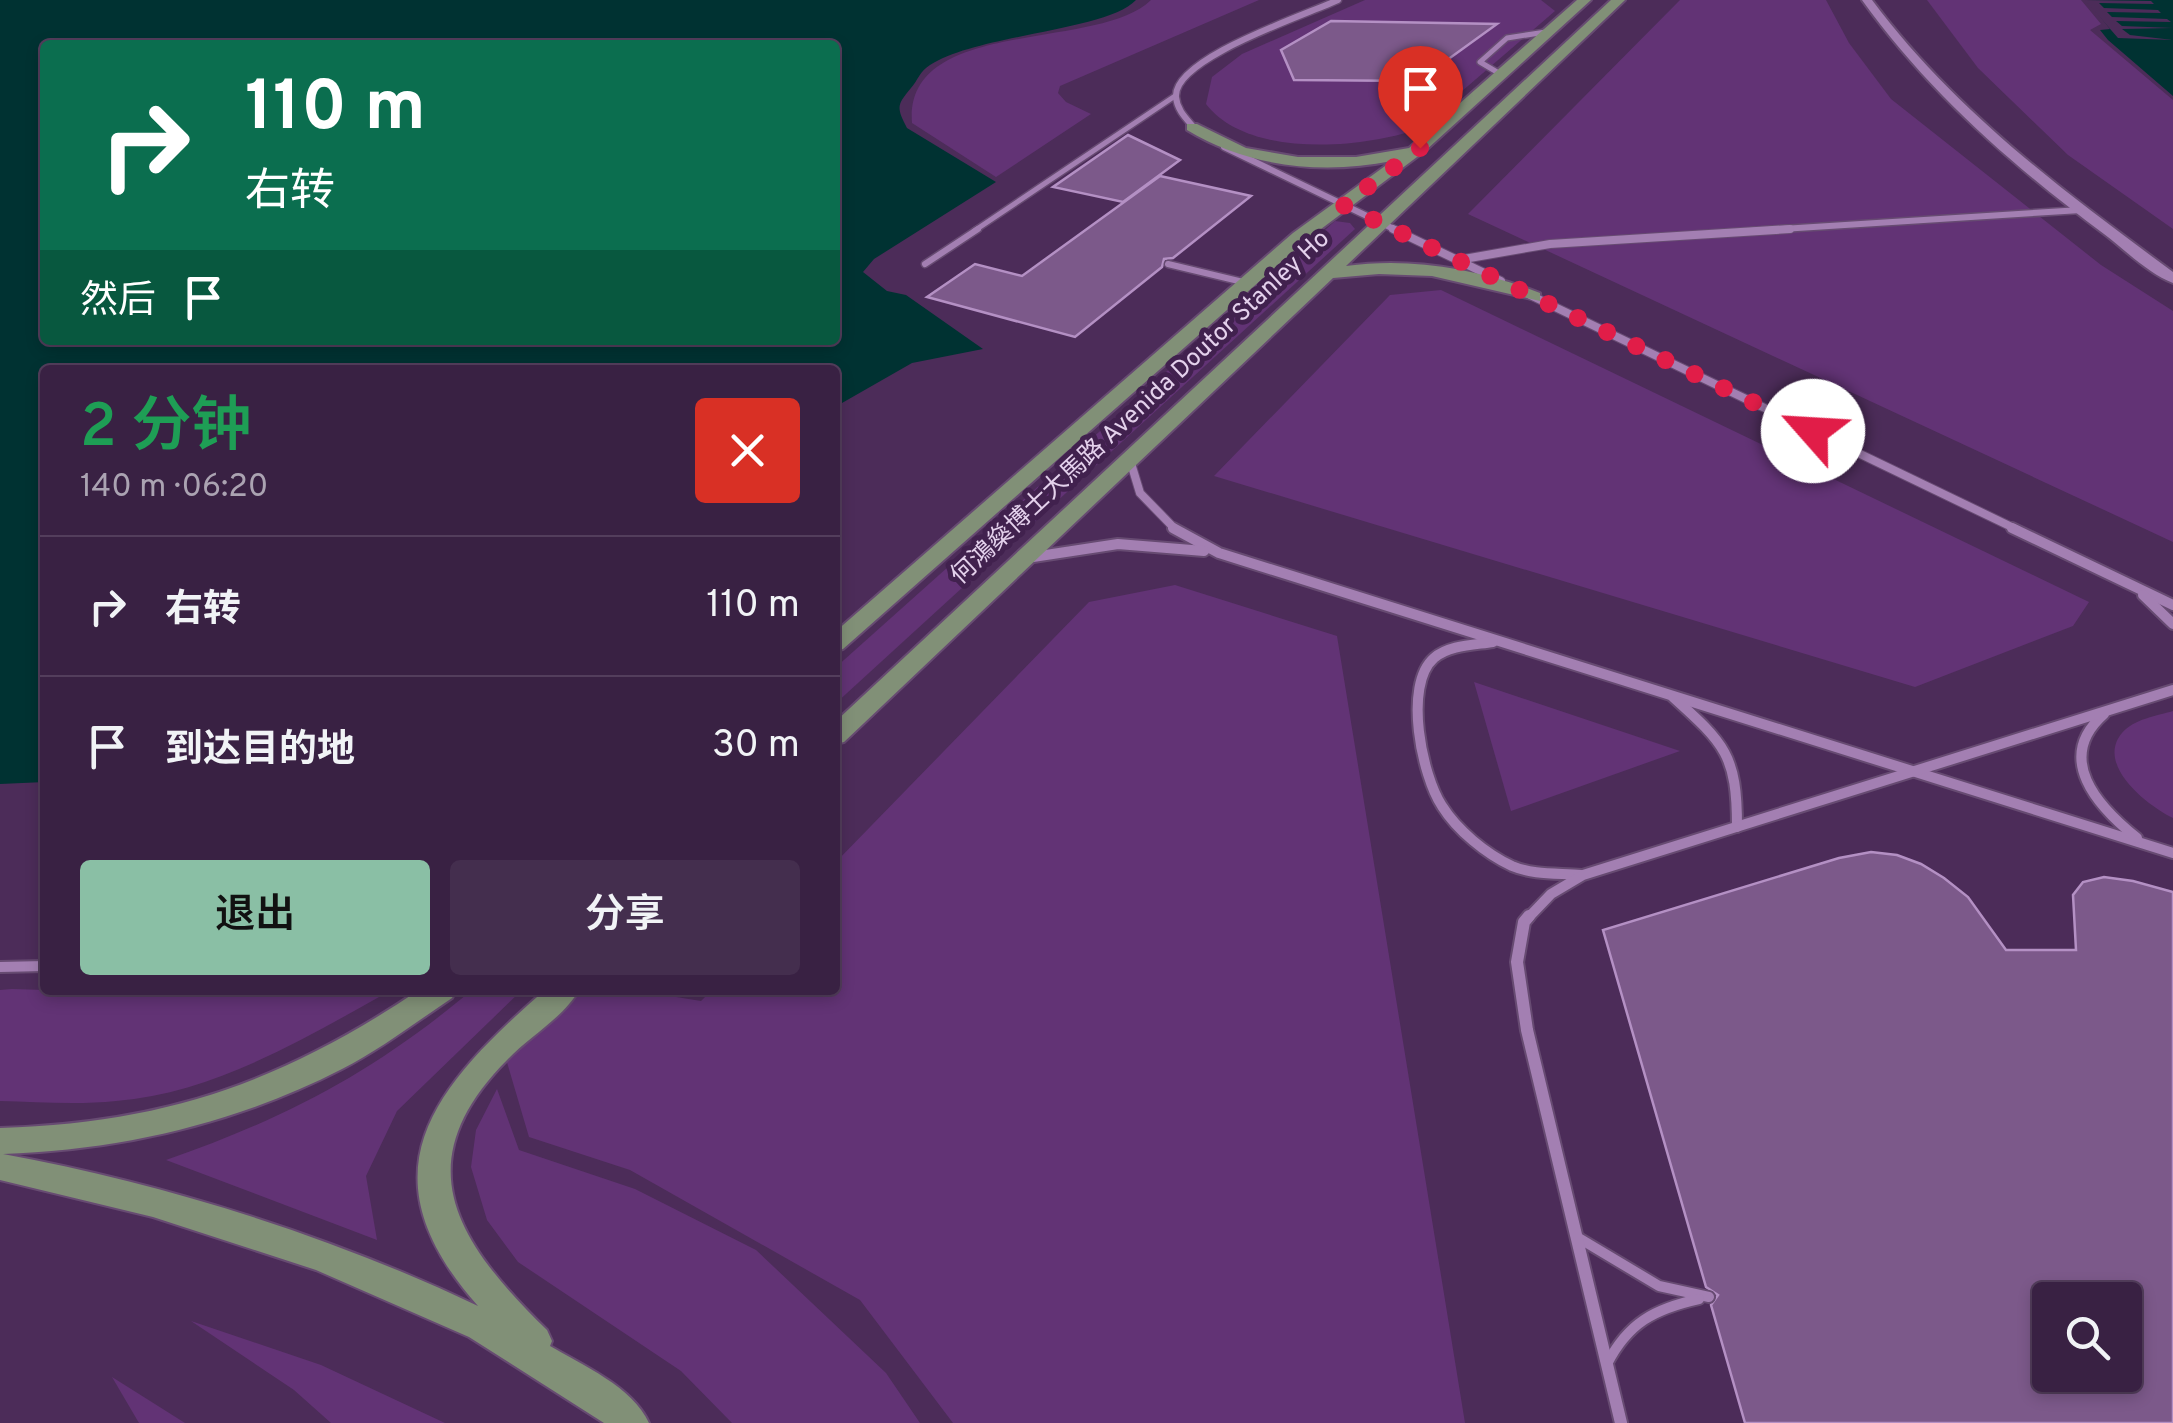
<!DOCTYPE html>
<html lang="zh">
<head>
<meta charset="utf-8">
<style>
	:root { --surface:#392143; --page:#442e4e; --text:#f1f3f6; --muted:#aba3b2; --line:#533e5c; --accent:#8abfa5 }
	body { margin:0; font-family:Overpass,"Noto Sans SC",sans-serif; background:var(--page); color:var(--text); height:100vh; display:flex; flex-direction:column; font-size:38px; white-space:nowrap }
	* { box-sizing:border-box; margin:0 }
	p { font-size:32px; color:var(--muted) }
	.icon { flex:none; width:55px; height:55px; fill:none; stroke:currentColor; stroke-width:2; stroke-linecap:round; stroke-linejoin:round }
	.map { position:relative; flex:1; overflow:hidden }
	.sheet { position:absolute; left:40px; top:365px; width:800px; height:630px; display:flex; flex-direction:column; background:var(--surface); border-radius:10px; box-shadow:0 5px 15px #0003,0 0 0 2px var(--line) }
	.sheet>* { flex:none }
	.hud { position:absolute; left:40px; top:40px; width:800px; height:305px; border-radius:10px; box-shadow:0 5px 15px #0003,0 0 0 2px var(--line); background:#0b6e4f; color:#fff; overflow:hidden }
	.buttons { position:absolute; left:2032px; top:1282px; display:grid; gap:20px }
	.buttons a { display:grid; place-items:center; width:110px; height:110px; border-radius:10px; background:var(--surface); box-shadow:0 5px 15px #0003,0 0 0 2px var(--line); font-size:50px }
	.pin { position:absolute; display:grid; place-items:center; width:85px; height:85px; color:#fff; margin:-102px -42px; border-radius:50% 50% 50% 0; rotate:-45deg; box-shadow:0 0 10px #0007 }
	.pin .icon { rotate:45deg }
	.me { position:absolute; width:110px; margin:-55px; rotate:296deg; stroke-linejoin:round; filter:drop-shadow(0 0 8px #0008) }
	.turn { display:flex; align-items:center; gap:35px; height:210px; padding:0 40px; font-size:45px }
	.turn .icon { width:130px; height:130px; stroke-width:2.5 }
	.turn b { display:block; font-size:70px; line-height:85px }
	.then { display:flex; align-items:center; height:95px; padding:0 40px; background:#0003; gap:20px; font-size:38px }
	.round { display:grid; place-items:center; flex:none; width:105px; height:105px; border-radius:10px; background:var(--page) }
	.summary { display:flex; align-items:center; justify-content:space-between; height:170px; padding:0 40px }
	h1 { font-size:60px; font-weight:600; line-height:75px; color:#1e9e55 }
	.primary-button { display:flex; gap:20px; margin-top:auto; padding:20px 40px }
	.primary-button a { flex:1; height:115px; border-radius:10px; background:var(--accent); color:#111; font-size:40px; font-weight:600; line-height:115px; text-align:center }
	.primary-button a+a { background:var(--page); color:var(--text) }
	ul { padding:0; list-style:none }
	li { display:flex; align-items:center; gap:30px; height:140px; padding:0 40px; border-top:2px solid var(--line) }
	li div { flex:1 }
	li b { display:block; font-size:38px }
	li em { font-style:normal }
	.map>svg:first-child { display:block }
	.green { fill:#623375 }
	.water { fill:#003232; fill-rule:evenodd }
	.pier { fill:#4c2c59 }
	.building { fill:#7c598a; stroke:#b490c4; stroke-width:2.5; fill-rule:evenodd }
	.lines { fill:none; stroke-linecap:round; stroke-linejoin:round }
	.lane-far2-casing { stroke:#674b72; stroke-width:8 }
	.lane-far1-casing { stroke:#674b72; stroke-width:9 }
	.lane-casing { stroke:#674b72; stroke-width:14 }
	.street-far3-casing { stroke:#674b72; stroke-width:9 }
	.street-far2-casing { stroke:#674b72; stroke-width:10 }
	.street-far1-casing { stroke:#674b72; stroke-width:14 }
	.street-casing { stroke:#674b72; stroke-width:16 }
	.secondary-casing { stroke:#674b72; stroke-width:4 }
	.primary-casing { stroke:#674b72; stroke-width:4 }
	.lane-far2 { stroke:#a37fb2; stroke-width:5 }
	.lane-far1 { stroke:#a37fb2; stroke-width:6 }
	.lane { stroke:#a37fb2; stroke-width:10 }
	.street-far3 { stroke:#a37fb2; stroke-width:6 }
	.street-far2 { stroke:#a37fb2; stroke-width:8 }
	.street-far1 { stroke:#a37fb2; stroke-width:10 }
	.street { stroke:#a37fb2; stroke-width:12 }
	.secondary { fill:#a37fb2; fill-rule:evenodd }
	.primary { fill:#819077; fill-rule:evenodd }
	.route { stroke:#e11d48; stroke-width:18; stroke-dasharray:0 32.4 }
	.labels { text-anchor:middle; stroke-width:10; stroke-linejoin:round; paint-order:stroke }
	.far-street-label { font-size:25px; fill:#e4d1ec; stroke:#41214e }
</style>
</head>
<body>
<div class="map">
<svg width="2173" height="1423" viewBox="0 0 2173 1423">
	<rect width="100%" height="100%" fill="#4c2c59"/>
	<g class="green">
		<path d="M1151,0H1259L1060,86L1058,93L1066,102L1091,114L996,177L912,123C904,16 1098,52 1151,0Z"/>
		<path d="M1365,0H1541L1555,11L1418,129C1361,149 1247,158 1206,104L1212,77L1242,54Z"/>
		<path d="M1680,0H1826L1849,43L1891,99L2101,265L2173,311V542L1468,214Z"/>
		<path d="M1927,0H2081L2101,24L2090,30L2173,100V229L2068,155L1978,68Z"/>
		<path d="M1335,221L1350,223L1355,229L835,704V668Z"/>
		<path d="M1441,290L2089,602L2073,626L1915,687L1214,476L1390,295Z"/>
		<path d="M1175,585L1337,636L1465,1423H953L860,1300L630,1170L529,1137L506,1059L576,990H633L701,1001L712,990H835V863L1089,602Z"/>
		<path d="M1474,682L1680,751L1511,811Z"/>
		<path d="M2173,711V818C2148,806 2095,765 2122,733C2134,719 2156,716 2173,711Z"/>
		<path d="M12,989L45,990L379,997C297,1043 211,1093 116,1101C78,1105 38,1102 0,1101V990Z"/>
		<path d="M472,990H522L397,1111L366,1176L377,1240L166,1160C287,1118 374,1072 472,990Z"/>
		<path d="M497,1089L519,1150L635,1189L756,1250L886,1373L920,1423H732L681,1371L518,1262L487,1220L471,1167L476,1130Z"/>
		<path d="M191,1321L321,1365L445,1423H331L294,1390Z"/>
		<path d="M112,1377L185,1423H139Z"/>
	</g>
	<g class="water">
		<path d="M0,0H1136C1107,31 978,34 930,65C920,71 918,80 911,88C897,105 896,107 907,128L996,182L874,259L863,272L887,291L906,295L983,349L912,363L835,407V370H45V782L0,784ZM45,45H835V340H45Z"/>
		<path d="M2087,0H2173V96L2108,40L2100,30L2110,29Z"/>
	</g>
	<path class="pier" d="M2085,0L2151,1L2154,4L2099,3L2104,8L2158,10L2161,13L2107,12L2112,17L2167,19L2171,22L2116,21L2122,26L2173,28L2122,29L2130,35L2173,40L2118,38Z"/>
	<g class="building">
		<path d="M1331,21L1497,24L1418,81L1294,80L1281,50Z"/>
		<path d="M1128,135L1180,160L1123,202L1053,187Z"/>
		<path d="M1160,176L1251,196L1173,258L1164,259L1162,267L1075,337L927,297L975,264L1022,276Z"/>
		<path d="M1871,852L1897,855L1921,864L1944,878L1968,897L2006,950H2076L2073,895L2083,882L2104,877L2133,881L2173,892V1423H1745L1711,1305L1718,1295L1706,1287L1603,930L1839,858ZM2050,1300H2125V1375H2050Z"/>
	</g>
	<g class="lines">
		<g class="lane-far2-casing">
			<g id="lane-far2">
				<path d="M1502,75L1480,62L1507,38L1546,32"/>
				<path d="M974,231L1175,96"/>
			</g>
		</g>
		<g class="lane-far1-casing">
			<g id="lane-far1">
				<path d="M925,264L978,229"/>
				<path d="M1168,264L1247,283"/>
			</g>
		</g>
		<g class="lane-casing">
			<g id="lane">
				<path d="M0,967L45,966"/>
				<path d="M1577,1237L1659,1286L1709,1297"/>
				<path d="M1607,1364C1628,1323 1654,1309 1699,1299"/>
			</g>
		</g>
		<g class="street-far3-casing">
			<g id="street-far3">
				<path d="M1196,130C1188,120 1177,111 1176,97C1173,58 1306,15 1338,0"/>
				<path d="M1224,147L1398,231"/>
				<path d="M1751,231L2081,210"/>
			</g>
		</g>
		<g class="street-far2-casing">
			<g id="street-far2">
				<path d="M1393,229L1501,281"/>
				<path d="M1458,260L1550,244L1790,229"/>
				<path d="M1530,295L2018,530"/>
				<path d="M1130,460L1140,493L1176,530"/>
			</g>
		</g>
		<g class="street-far1-casing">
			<g id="street-far1">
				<path d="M1173,528L1219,553L2173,853"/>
				<path d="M2012,528L2173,605"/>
				<path d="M1033,557L1118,544L1204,551"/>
				<path d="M2143,595L2173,624"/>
				<path d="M1493,642C1474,645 1449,645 1434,658C1403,685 1422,776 1442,806C1457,830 1486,854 1512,866C1533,875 1558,873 1581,875"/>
				<path d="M1673,697C1725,744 1737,755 1737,827"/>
				<path d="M2104,714C2054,758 2097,806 2137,838"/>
				<path d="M1527,919L1551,894L1583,875L2173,690"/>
			</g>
		</g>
		<g class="street-casing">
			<path id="street" d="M1529,916L1524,922L1517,962L1527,1030L1621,1423"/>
		</g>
		<g class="secondary-casing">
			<path id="secondary" d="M1862,0H1872C1955,111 2063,191 2173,272V283C2149,274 2125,250 2104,234C2013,166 1929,93 1862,0Z"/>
		</g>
		<g class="primary-casing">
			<g id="primary">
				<path d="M1577,0H1591L1425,151L1305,241L843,649L835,651V632L1293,233L1392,161C1322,175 1248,167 1187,130V124H1197L1246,148L1298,157H1356L1409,148Z"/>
				<path d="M1611,0H1625L1346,266C1412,257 1478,269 1540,293V301L1432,276L1379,274L1333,278L844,742L835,744V722Z"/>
				<path d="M419,990H456L452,998C416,1022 381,1049 342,1069C237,1123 121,1150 3,1154C162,1183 332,1236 478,1306C359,1172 434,1087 545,990H579C564,1017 529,1037 508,1059C403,1164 458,1243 547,1330L552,1341L550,1346C582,1365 633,1387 649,1423H604L469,1337L316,1270L153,1217L0,1180V1128C165,1123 282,1082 419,990Z"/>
			</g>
		</g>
		<use href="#lane-far2" class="lane-far2"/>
		<use href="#lane-far1" class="lane-far1"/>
		<use href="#lane" class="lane"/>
		<use href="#street-far3" class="street-far3"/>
		<use href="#street-far2" class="street-far2"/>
		<use href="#street-far1" class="street-far1"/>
		<use href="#street" class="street"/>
		<use href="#secondary" class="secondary"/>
		<use href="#primary" class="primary"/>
	</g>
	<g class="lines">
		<path class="route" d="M1420,148L1343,205L1813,431"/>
	</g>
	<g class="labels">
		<g class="far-street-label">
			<text transform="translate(1139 406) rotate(-43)" y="9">何鴻燊博士大馬路 Avenida Doutor Stanley Ho</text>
		</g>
	</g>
</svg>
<div class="buttons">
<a><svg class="icon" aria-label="search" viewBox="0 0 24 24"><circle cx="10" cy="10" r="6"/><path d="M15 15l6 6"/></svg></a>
</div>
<div class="pin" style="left:1420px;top:148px;background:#d93025"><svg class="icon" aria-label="arrive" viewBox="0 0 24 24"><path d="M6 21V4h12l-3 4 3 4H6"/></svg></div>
<svg class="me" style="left:1813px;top:431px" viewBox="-20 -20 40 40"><circle r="19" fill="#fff"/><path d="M0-13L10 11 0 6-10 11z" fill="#e11d48"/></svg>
<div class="hud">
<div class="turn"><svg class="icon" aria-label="right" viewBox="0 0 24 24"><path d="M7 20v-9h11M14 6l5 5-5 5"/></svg><div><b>110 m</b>右转</div></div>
<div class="then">然后<svg class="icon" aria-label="arrive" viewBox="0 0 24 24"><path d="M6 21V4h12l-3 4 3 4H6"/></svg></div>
</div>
<section class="sheet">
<div class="summary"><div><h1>2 分钟</h1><p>140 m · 06:20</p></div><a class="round" style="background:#d93025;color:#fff"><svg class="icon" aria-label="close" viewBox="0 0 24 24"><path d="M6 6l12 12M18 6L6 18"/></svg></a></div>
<ul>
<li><svg class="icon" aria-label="right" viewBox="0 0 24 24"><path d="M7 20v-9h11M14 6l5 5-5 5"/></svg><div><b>右转</b></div><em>110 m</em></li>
<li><svg class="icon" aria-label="arrive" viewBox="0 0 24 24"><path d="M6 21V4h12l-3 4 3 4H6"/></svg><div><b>到达目的地</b></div><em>30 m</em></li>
</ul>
<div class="primary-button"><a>退出</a><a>分享</a></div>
</section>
</div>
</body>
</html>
